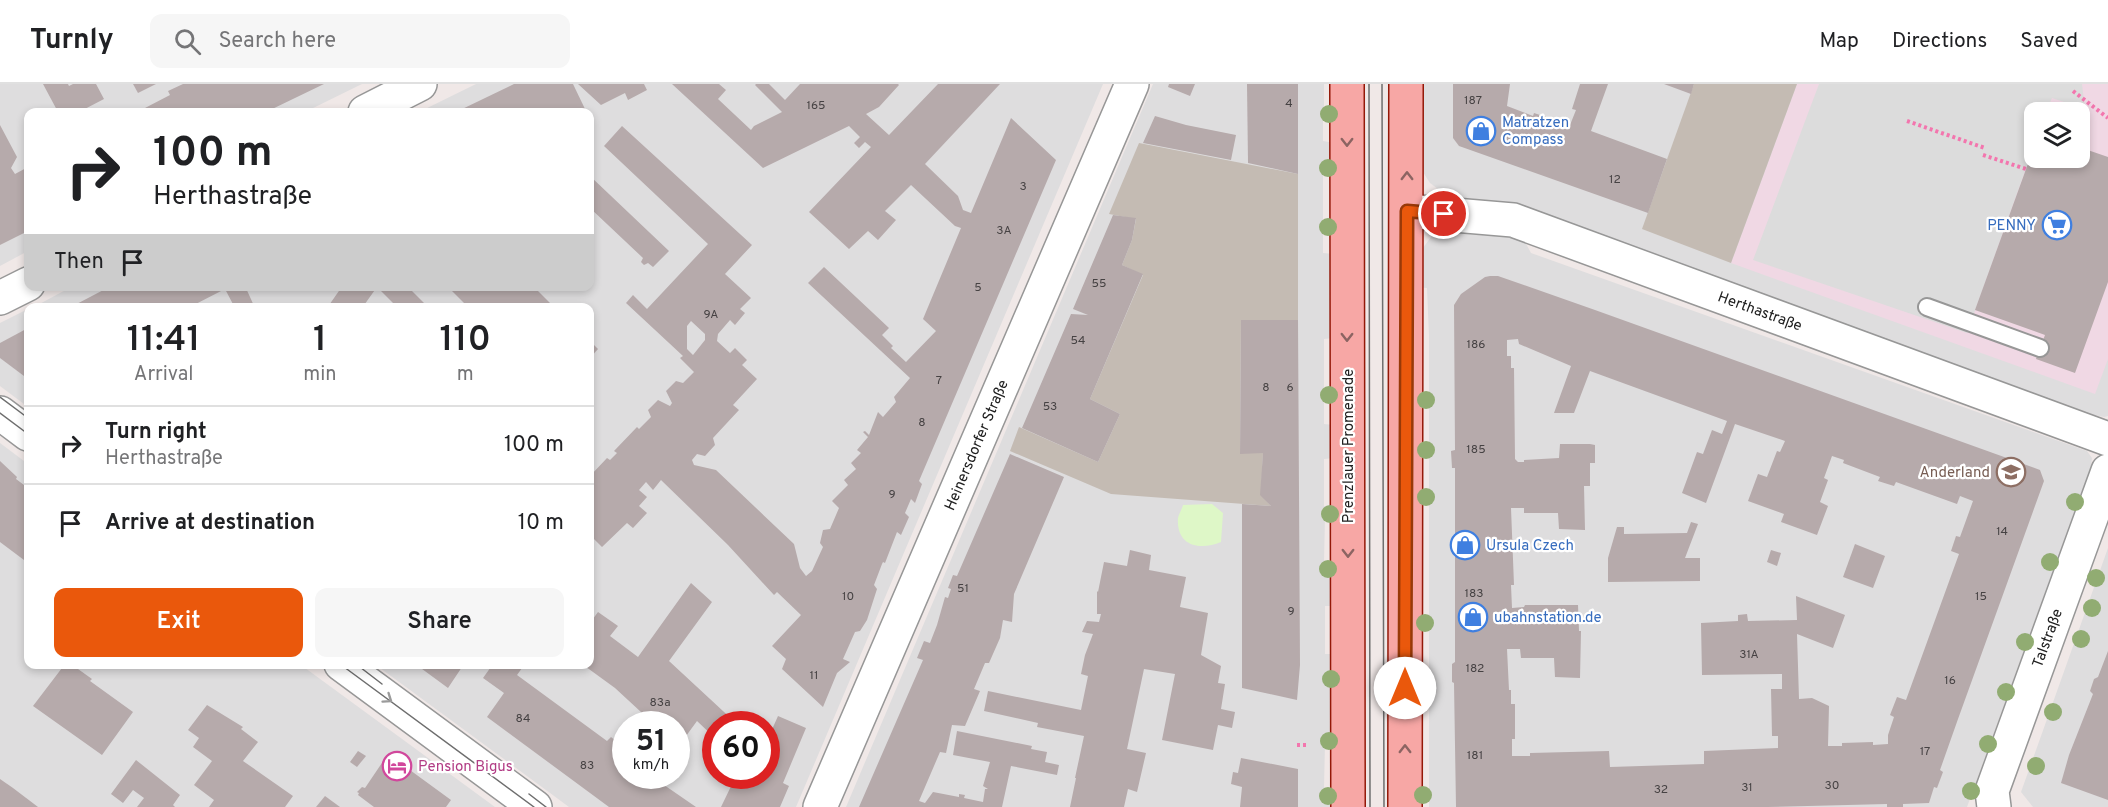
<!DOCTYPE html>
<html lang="en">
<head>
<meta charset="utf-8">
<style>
	:root { --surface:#fff; --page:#f6f6f6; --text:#202124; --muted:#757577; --line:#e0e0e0; --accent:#ea580c }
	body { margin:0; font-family:Overpass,sans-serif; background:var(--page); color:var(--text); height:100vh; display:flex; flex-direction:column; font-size:22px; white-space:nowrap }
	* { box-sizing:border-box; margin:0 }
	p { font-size:20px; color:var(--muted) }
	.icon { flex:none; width:33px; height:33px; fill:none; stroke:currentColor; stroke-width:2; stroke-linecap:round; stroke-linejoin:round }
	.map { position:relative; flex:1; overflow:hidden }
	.side { position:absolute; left:24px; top:219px; width:570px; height:366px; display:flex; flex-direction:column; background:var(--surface); border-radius:12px; box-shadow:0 3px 9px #0003 }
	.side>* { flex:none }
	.hud { position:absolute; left:24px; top:24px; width:570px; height:183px; border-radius:12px; box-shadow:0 3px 9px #0003; background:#fff; color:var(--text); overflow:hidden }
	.controls { position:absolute; left:2024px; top:18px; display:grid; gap:12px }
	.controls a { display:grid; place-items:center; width:66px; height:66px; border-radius:12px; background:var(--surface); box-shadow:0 3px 9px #0003; font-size:30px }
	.speed { position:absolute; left:612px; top:627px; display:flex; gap:12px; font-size:30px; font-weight:700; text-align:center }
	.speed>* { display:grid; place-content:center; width:78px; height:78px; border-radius:50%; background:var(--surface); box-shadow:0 3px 9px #0003; line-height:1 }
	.speed small { font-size:15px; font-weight:400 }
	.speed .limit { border:9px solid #d22; background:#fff; color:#111 }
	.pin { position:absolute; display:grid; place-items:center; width:51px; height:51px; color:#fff; margin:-26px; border:3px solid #fff; border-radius:50%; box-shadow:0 2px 6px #0007 }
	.me { position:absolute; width:66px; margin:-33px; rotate:0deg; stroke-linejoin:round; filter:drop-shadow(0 0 4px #0008) }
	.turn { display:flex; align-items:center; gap:21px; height:126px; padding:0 30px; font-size:27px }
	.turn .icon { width:78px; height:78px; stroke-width:2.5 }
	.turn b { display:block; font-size:42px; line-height:51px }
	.then { display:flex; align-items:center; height:57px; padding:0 30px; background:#0003; gap:12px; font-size:22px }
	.eta { display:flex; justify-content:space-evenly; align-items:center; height:102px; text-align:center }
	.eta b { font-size:36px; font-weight:600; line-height:42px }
	.cta { display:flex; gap:12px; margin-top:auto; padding:12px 30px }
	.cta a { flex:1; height:69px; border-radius:12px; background:var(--accent); color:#fff; font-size:24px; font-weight:600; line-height:69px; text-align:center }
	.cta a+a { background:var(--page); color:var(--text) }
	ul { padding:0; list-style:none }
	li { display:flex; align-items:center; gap:18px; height:78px; padding:0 30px; border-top:2px solid var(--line) }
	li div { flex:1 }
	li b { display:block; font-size:22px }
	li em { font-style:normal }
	header { display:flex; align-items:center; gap:36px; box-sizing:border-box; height:84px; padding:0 30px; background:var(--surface); border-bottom:2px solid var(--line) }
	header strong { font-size:28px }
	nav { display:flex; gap:33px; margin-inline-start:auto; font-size:21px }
	.search { width:420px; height:54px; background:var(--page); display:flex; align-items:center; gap:15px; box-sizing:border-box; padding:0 21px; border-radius:12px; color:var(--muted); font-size:22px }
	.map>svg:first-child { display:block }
	.residential { fill:#deddde; fill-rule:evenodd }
	.commercial { fill:#f0d8e4; fill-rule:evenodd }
	.construction { fill:#c4bbb3 }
	.park { fill:#def7c7 }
	.parking { fill:#dcdcdc }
	.building { fill:#b6aaab; fill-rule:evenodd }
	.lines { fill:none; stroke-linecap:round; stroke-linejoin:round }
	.service-casing { stroke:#979797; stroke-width:20 }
	.minor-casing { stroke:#979797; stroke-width:36 }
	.tertiary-casing { stroke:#979797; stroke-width:36 }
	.primary-casing { stroke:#941808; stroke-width:36 }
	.path { stroke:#f376ae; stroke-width:4; stroke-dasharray:3 3; stroke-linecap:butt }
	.service { stroke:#fff; stroke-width:16 }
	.minor { stroke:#fff; stroke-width:33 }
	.tertiary { stroke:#fff; stroke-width:33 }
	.primary { stroke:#f7a7a5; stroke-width:33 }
	.tram { stroke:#6e6e6e; stroke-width:1.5 }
	.tree { fill:#91ac72 }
	.oneway { stroke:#8c6462 }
	.oneway2 { stroke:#9b9b9b }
	.route-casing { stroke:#983908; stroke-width:15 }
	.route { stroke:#ea580c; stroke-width:10 }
	.labels { text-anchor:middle; stroke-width:4.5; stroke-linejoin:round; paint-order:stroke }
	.number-label { font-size:12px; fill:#464243 }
	.shop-label { font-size:15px; fill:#366cbe; stroke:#fff; text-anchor:start }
	.street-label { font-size:15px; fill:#202020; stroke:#fff }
	.education-label { font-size:15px; fill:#785e54; stroke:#fff; text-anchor:end }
	.hotel-label { font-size:15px; fill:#b23c85; stroke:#fff; text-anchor:start }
</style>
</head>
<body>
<header>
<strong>Turnly</strong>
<div class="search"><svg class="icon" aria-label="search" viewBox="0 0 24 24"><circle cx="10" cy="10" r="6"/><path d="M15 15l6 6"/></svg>Search here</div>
<nav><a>Map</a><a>Directions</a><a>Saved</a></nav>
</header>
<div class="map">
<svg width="2108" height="723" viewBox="0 0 2108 723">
	<rect width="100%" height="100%" fill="#f0e8e7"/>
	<g class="residential">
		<path d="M0,0H362L305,28H28V167L0,182Z"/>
		<path d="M476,0H1103L796,723H569L376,581L590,580V224H32L73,202H590V28H419ZM626,640H676V692H626ZM716,640H766V692H716Z"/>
		<path d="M1153,0H1324V26H1334V34H1323V57L1334,59V89L1323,90V137L1334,138V147H1323V169L1334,170V254L1324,255V304H1334V318H1324V340L1334,341L1335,374L1324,375V422H1335V431L1325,432L1324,478L1335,479V522H1325V570H1335L1336,658L1325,659L1324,704L1336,706V723H846Z"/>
		<path d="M1418,0H2108V332L2104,333L2094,331L1535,126L1505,119L1453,113L1442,108L1430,99L1421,85ZM2034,28H2079V74H2034Z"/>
		<path d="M1453,143L1498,147L1524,156L1531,169L2087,367L2092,374L2091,382L1967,723H1429V251L1427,204L1416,203L1420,168L1431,153Z"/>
		<path d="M28,225V323L0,302V239Z"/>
		<path d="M0,359L28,380V580L301,581L495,723H0Z"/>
		<path d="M2108,464V723H2033L2021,708Z"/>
	</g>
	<path class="commercial" d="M1797,0H2108V275L2095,310L1731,179ZM2034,28H2079V74H2034Z"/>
	<g class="construction">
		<path d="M1694,0H1797L1731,179L1642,145Z"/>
		<path d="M1139,59L1298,90V236H1241L1240,369H1263L1261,411L1271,422L1111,410L1010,367L1019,343L1098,378L1120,330L1090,315L1143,191L1122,181L1132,156L1136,135L1109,130Z"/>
	</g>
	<path class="park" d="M1212,420L1223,429L1221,458C1200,467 1176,462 1178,434C1179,430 1182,425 1183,421Z"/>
	<path class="parking" d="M1819,0H2082L2085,25L2052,14L2046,28H2034V62L1967,249L1753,176Z"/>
	<g class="building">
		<path d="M43,0H68L69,2L73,0H96L104,15L79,28H58Z"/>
		<path d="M133,0H156L138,9Z"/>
		<path d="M183,0H324L266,28H147L145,24L170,11L168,7Z"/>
		<path d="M514,0H573L585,25L577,28H456Z"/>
		<path d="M578,0H644L647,6L628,16L625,9L601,21Z"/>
		<path d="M672,0H719L726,6L718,15L751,46L754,42L782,28L755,1L756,0H769L785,16L800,0H898L899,1L879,23L866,30L889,51L938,0H1000L925,80L958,112L963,126L971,129L1011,34L1056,76L919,397L922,400L915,419L911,415L905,429L909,433L901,451L897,448L885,479L883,478L882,480L874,501L877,505L867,536L860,547L855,548L843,575L850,578L837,589L823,623L782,585L786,575L772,562L801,531L777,508L774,511L728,461L661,396L653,406L646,398L639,406L647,413L639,422L647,429L633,444L627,439L602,463L590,451V392L607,374L610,376L617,369L614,367L637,343L639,345L651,333L648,326L658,316L670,322L672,319L666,307L676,297L683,299L694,288L680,274L683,272L626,219L633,211L647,225L708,160L604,62L622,42L752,161L725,190L751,214L740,225L745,229L735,241L730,236L718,250L717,257L730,269L735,264L747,276L742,281L757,295L733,321L739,326L713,354L715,361L705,372L697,370L692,376L694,381L716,386L794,460L800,484L806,492L812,487L823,463L820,459L823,446L830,445L839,424L832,417L848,401L844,396L856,385L851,379L861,369L857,366L868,353L863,348L865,347L869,351L878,328L883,333L896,318L894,313L910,294L808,199L824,183L889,244L882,251L893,262L891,264L906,278L936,247L923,235L961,144L955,142L911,101L885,127L896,136L878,156L868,147L849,165L809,128L871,63L865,58L859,64L854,59L860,53L849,42L763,84ZM691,237L705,250V256L693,271L687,265V242Z"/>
		<path d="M1169,0H1195L1190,12L1168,3Z"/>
		<path d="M1247,0H1298V90L1248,79Z"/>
		<path d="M1453,0H1510L1507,22L1533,32L1534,29L1570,41L1576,26L1572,25L1580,0H1608L1591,47L1667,75L1648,129L1459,62L1453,54Z"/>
		<path d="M1664,0H1694L1691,10Z"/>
		<path d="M1155,32L1186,41L1236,51L1231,76L1143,59Z"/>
		<path d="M0,41L17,73L11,84L15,90L28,83V147L0,161Z"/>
		<path d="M2034,63V74H2079V63L2108,73V198L2075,289L2036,275L2045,251L1975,226Z"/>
		<path d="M590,92L669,167L653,183L648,179L644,181L641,178L643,174L590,124Z"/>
		<path d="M1113,131L1136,134L1132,156L1122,181L1143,190L1090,315L1120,330L1098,378L1022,344L1071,230L1088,231L1073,225Z"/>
		<path d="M1490,192H1498L1595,226L2040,386L2044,397L1958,635L1940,686L1943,688L1937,704L1934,703L1929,719L1903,720V723H1887V720L1767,723H1456L1454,599L1452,598V580L1455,578V384H1452L1451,367L1455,366L1454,221L1461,210L1485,193ZM1518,255L1519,260L1571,282L1554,329H1574L1590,287L1727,337L1722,350L1712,346L1703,370L1697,368L1682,409L1706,419L1735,340L1785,357L1780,368L1777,367L1767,393L1758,390L1748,417L1784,430L1781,438L1817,451L1828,422L1820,418L1828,396L1824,394L1832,372L1844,376L1843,379L1880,393L1878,397L1894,402L1896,398L1957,420L1960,412L1973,417L1960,453L1956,452L1951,467L1959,470L1906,616L1897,613L1890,631L1894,633L1888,651V660L1873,661V658L1842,659V662H1828L1829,622L1812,614L1799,615L1797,550L1833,564L1845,531L1796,512L1797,536L1748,537L1747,530L1738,531V537L1701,539L1702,591L1782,590V605H1771L1772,652H1778V664L1704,667V680L1610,683L1609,667L1530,669V672H1512V655H1515V620H1511V606H1509L1507,565H1520L1521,574H1554L1555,593L1580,594L1581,547H1579L1578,521H1525L1524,523L1512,524L1511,501H1514L1511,424H1524V429H1558L1559,445L1585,446L1584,402H1590V379H1595V361L1590,360H1560L1559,374L1524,376V378H1518L1515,375L1514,284H1511V272H1507V256Z"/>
		<path d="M111,202H245L255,224H235L225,205L188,224H69Z"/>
		<path d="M339,202H407L429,224H398L377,203L362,224H327L341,204Z"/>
		<path d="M447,202H533L555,224H469Z"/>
		<path d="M1241,236H1298L1300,581L1297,616L1242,604V420L1271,422L1260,411L1263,369L1240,370Z"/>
		<path d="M28,244V295L0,274V259Z"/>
		<path d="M590,257L598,265L590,274Z"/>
		<path d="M1010,370L1064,393L1014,510L1012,538L1003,536L1000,554L989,579H985L974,605L980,607L965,642L952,641L946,669L940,668L919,717L925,719L933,708L959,713V710L965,711L964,714L983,718L985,705H988L983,702L990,678L953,671L957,647L1032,662L1031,665L1047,668L1045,678L1059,681L1057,691L1011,682L1002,723H859L923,576L917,574L924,557L930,559L937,541L945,513L948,514L951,505L948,504L953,491L957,492Z"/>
		<path d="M0,377L17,393L16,395L28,404V479L0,458Z"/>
		<path d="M1691,438L1698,440L1685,474H1700V497L1608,498V474L1617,443H1624V450L1687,449Z"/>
		<path d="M1855,460L1885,472L1873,504L1843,493Z"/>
		<path d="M1130,466L1151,471L1149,486L1186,493L1180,523L1208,529L1201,571L1221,582L1218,599L1225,600L1221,625L1235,628L1232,644L1218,641L1213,666L1162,656L1175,590L1144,585L1127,665L1146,669L1137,708L1128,705L1124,723H1070L1076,694H1075L1084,652L1037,643L1038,639L984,627L988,607L1081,626L1088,592L1081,590L1085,571L1093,550L1082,548L1087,537L1099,538L1101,530H1097V507L1098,508L1104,478L1127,482Z"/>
		<path d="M1771,466L1781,469L1777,482L1767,478Z"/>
		<path d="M691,499L712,518L669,577L737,640H716V655L697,637L678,663L676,640H654L615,604L582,580H590V539L598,528L618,542L610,552L638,573Z"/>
		<path d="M2108,567V716L2061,699L2069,671L2093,610L2090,607L2094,595L2098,593Z"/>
		<path d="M65,580H71L92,595L90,597L133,628L102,671L33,622Z"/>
		<path d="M412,580H464L448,604L418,582L417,584Z"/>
		<path d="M493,580H525L517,591L607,657L611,653L616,657L613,662L626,672V692H651L696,723H609L487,633L504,609L483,594Z"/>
		<path d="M207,621L243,643L241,645L258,658L243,677L293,712L285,723H209L214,716L194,701L212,677L193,663L199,654L188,646Z"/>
		<path d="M778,632L806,644L783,699L789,702L780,723H721L736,692H766V659Z"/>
		<path d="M358,667L366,672L357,683L350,678Z"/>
		<path d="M388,670L451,716L446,723H374L358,711L359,709L357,708L362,703L365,704Z"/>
		<path d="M1241,674L1298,685V723H1240L1242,703L1231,700L1233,688L1238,689Z"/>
		<path d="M136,676L180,711L173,721L175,723H137L144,714L133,706L123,719L111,710Z"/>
		<path d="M0,695L13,704L38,723H0Z"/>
		<path d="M325,712L340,723H316Z"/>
	</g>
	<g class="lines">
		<g class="service-casing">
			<path id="service" d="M1927,223L2040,264"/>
		</g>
		<g class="minor-casing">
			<g id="minor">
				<path d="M1407,127L1513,136L2108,355"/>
				<path d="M820,723L1132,0"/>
				<path d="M1994,723L1992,707L2108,387"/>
			</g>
		</g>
		<g class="tertiary-casing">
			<g id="tertiary">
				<path d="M365,28L420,0"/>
				<path d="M0,214L28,200"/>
				<path d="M0,329L28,350"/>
				<path d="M341,580L535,723"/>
			</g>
		</g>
		<g class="primary-casing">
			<g id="primary">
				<path d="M1347,0L1348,723"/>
				<path d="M1405,723L1406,0"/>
			</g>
		</g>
		<g class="path">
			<path d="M2073,7L2108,34"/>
			<path d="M1907,37L1985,64"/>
			<path d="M1983,71L2026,85"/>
			<path d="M1297,661H1309"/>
		</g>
		<use href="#service" class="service"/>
		<use href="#minor" class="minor"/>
		<use href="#tertiary" class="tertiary"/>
		<use href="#primary" class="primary"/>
		<g class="tram">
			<path d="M1369,0L1370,723"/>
			<path d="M1382,0L1384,723"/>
			<path d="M0,313L28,334"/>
			<path d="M0,329L28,350"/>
			<path d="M340,580L534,723"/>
			<path d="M356,580L382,600"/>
			<path d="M529,710L546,723"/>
		</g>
	</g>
	<g class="tree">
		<circle cx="1329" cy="30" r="9"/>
		<circle cx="1328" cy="84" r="9"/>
		<circle cx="1328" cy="143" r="9"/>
		<circle cx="1329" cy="311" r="9"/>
		<circle cx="1426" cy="316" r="9"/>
		<circle cx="1426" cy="366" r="9"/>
		<circle cx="1426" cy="413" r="9"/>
		<circle cx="2075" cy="418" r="9"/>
		<circle cx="1330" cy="430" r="9"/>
		<circle cx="2050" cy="478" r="9"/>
		<circle cx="1328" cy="485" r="9"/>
		<circle cx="2096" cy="494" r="9"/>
		<circle cx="2092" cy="524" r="9"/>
		<circle cx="1425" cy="539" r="9"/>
		<circle cx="2081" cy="555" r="9"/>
		<circle cx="2025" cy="558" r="9"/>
		<circle cx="1331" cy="595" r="9"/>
		<circle cx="1426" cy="605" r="9"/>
		<circle cx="2006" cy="608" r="9"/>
		<circle cx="2053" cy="628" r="9"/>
		<circle cx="1329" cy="657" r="9"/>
		<circle cx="1988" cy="660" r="9"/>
		<circle cx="2036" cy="682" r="9"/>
		<circle cx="1971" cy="707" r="9"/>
		<circle cx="1423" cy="711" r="9"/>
		<circle cx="1328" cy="712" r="9"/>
	</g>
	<defs><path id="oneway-chevron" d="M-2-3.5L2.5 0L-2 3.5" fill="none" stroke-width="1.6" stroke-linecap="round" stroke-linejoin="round" transform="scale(1.5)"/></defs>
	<g class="oneway">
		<use href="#oneway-chevron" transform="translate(1347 58) rotate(90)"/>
		<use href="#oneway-chevron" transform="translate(1407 92) rotate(-90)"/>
		<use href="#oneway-chevron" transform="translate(1347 253) rotate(90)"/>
		<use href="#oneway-chevron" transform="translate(1348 469) rotate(90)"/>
		<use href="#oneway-chevron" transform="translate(1405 665) rotate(-90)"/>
	</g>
	<use class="oneway2" href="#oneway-chevron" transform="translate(388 615) rotate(35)"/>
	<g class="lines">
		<g class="route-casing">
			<path id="route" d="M1405,604L1407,127L1444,130"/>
		</g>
		<use href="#route" class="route"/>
	</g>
	<defs>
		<g id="shop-ring" transform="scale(1.5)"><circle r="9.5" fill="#fff" stroke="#3f7fe0" stroke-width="1.5"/><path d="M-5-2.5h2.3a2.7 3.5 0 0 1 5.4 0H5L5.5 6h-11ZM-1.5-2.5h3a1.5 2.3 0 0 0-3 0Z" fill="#3f7fe0"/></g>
		<g id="supermarket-ring" transform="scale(1.5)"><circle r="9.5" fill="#fff" stroke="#3f7fe0" stroke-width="1.5"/><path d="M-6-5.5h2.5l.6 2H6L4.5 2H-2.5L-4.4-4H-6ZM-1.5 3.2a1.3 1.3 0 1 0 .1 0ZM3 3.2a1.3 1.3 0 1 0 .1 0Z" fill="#3f7fe0"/></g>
		<g id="school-ring" transform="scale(1.5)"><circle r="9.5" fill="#fff" stroke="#8d6e63" stroke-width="1.5"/><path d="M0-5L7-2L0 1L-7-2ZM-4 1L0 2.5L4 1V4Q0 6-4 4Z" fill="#8d6e63"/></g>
		<g id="hotel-ring" transform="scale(1.5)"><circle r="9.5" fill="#fff" stroke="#d1479c" stroke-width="1.5"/><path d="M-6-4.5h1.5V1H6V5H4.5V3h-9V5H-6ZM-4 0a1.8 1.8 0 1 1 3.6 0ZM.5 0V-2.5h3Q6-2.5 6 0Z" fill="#d1479c"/></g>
	</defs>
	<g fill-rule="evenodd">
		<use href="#shop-ring" x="1481" y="47"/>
		<use href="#supermarket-ring" x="2057" y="141"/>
		<use href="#school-ring" x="2011" y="388"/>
		<use href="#shop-ring" x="1465" y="461"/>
		<use href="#shop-ring" x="1473" y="533"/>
		<use href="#hotel-ring" x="397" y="682"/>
	</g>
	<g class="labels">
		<g class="number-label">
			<text x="1473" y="20">187</text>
			<text x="1289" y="23">4</text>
			<text x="816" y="25">165</text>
			<text x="1615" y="99">12</text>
			<text x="1023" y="106">3</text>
			<text x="1004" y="150">3A</text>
			<text x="1099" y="203">55</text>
			<text x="978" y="207">5</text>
			<text x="711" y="234">9A</text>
			<text x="1078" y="260">54</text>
			<text x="1476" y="264">186</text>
			<text x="939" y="300">7</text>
			<text x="1266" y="307">8</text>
			<text x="1290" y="307">6</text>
			<text x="1050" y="326">53</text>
			<text x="922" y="342">8</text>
			<text x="1476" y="369">185</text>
			<text x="892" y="414">9</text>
			<text x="2002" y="451">14</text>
			<text x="963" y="508">51</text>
			<text x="1474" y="513">183</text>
			<text x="848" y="516">10</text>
			<text x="1981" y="516">15</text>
			<text x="1291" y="531">9</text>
			<text x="1749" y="574">31A</text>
			<text x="1475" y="588">182</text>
			<text x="814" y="595">11</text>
			<text x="1950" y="600">16</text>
			<text x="660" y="622">83a</text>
			<text x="523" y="638">84</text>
			<text x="1925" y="671">17</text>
			<text x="1475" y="675">181</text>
			<text x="587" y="685">83</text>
			<text x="1832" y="705">30</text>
			<text x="1747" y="707">31</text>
			<text x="1661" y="709">32</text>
		</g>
		<g class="shop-label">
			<text x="1502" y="43">Matratzen<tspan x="1502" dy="17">Compass</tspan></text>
			<text x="2036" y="146" text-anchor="end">PENNY</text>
			<text x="1486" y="466">Ursula Czech</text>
			<text x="1494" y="538">ubahnstation.de</text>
		</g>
		<g class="street-label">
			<text transform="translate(1760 227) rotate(20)" y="5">Herthastraße</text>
			<text transform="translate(976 361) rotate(-67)" y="5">Heinersdorfer Straße</text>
			<text transform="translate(1348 362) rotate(-90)" y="5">Prenzlauer Promenade</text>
			<text transform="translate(2047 554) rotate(-70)" y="5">Talstraße</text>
		</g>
		<g class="education-label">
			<text x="1990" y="393">Anderland</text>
		</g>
		<g class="hotel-label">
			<text x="418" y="687">Pension Bigus</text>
		</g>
	</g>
</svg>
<div class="controls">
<a><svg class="icon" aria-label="layers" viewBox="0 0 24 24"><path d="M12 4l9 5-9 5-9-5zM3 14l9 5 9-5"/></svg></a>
</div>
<div class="speed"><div>51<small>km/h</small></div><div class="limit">60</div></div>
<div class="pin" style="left:1444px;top:130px;background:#d93025"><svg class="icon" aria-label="arrive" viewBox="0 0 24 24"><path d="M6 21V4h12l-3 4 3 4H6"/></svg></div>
<svg class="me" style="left:1405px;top:604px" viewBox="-20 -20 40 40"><circle r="19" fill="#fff"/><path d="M0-13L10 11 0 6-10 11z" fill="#ea580c"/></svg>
<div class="hud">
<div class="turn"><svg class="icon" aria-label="right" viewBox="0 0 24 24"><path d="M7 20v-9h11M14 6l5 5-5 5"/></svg><div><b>100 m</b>Herthastraße</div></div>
<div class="then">Then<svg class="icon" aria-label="arrive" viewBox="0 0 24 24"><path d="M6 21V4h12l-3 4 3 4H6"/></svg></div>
</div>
<section class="side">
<div class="eta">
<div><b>11:41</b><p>Arrival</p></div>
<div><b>1</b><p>min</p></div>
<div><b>110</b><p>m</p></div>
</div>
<ul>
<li><svg class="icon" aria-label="right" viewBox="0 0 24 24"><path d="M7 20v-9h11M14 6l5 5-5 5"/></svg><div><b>Turn right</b><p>Herthastraße</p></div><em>100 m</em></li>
<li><svg class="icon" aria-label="arrive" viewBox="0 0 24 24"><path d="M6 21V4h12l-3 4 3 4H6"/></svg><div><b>Arrive at destination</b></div><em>10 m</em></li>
</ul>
<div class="cta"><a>Exit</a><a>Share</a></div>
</section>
</div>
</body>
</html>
